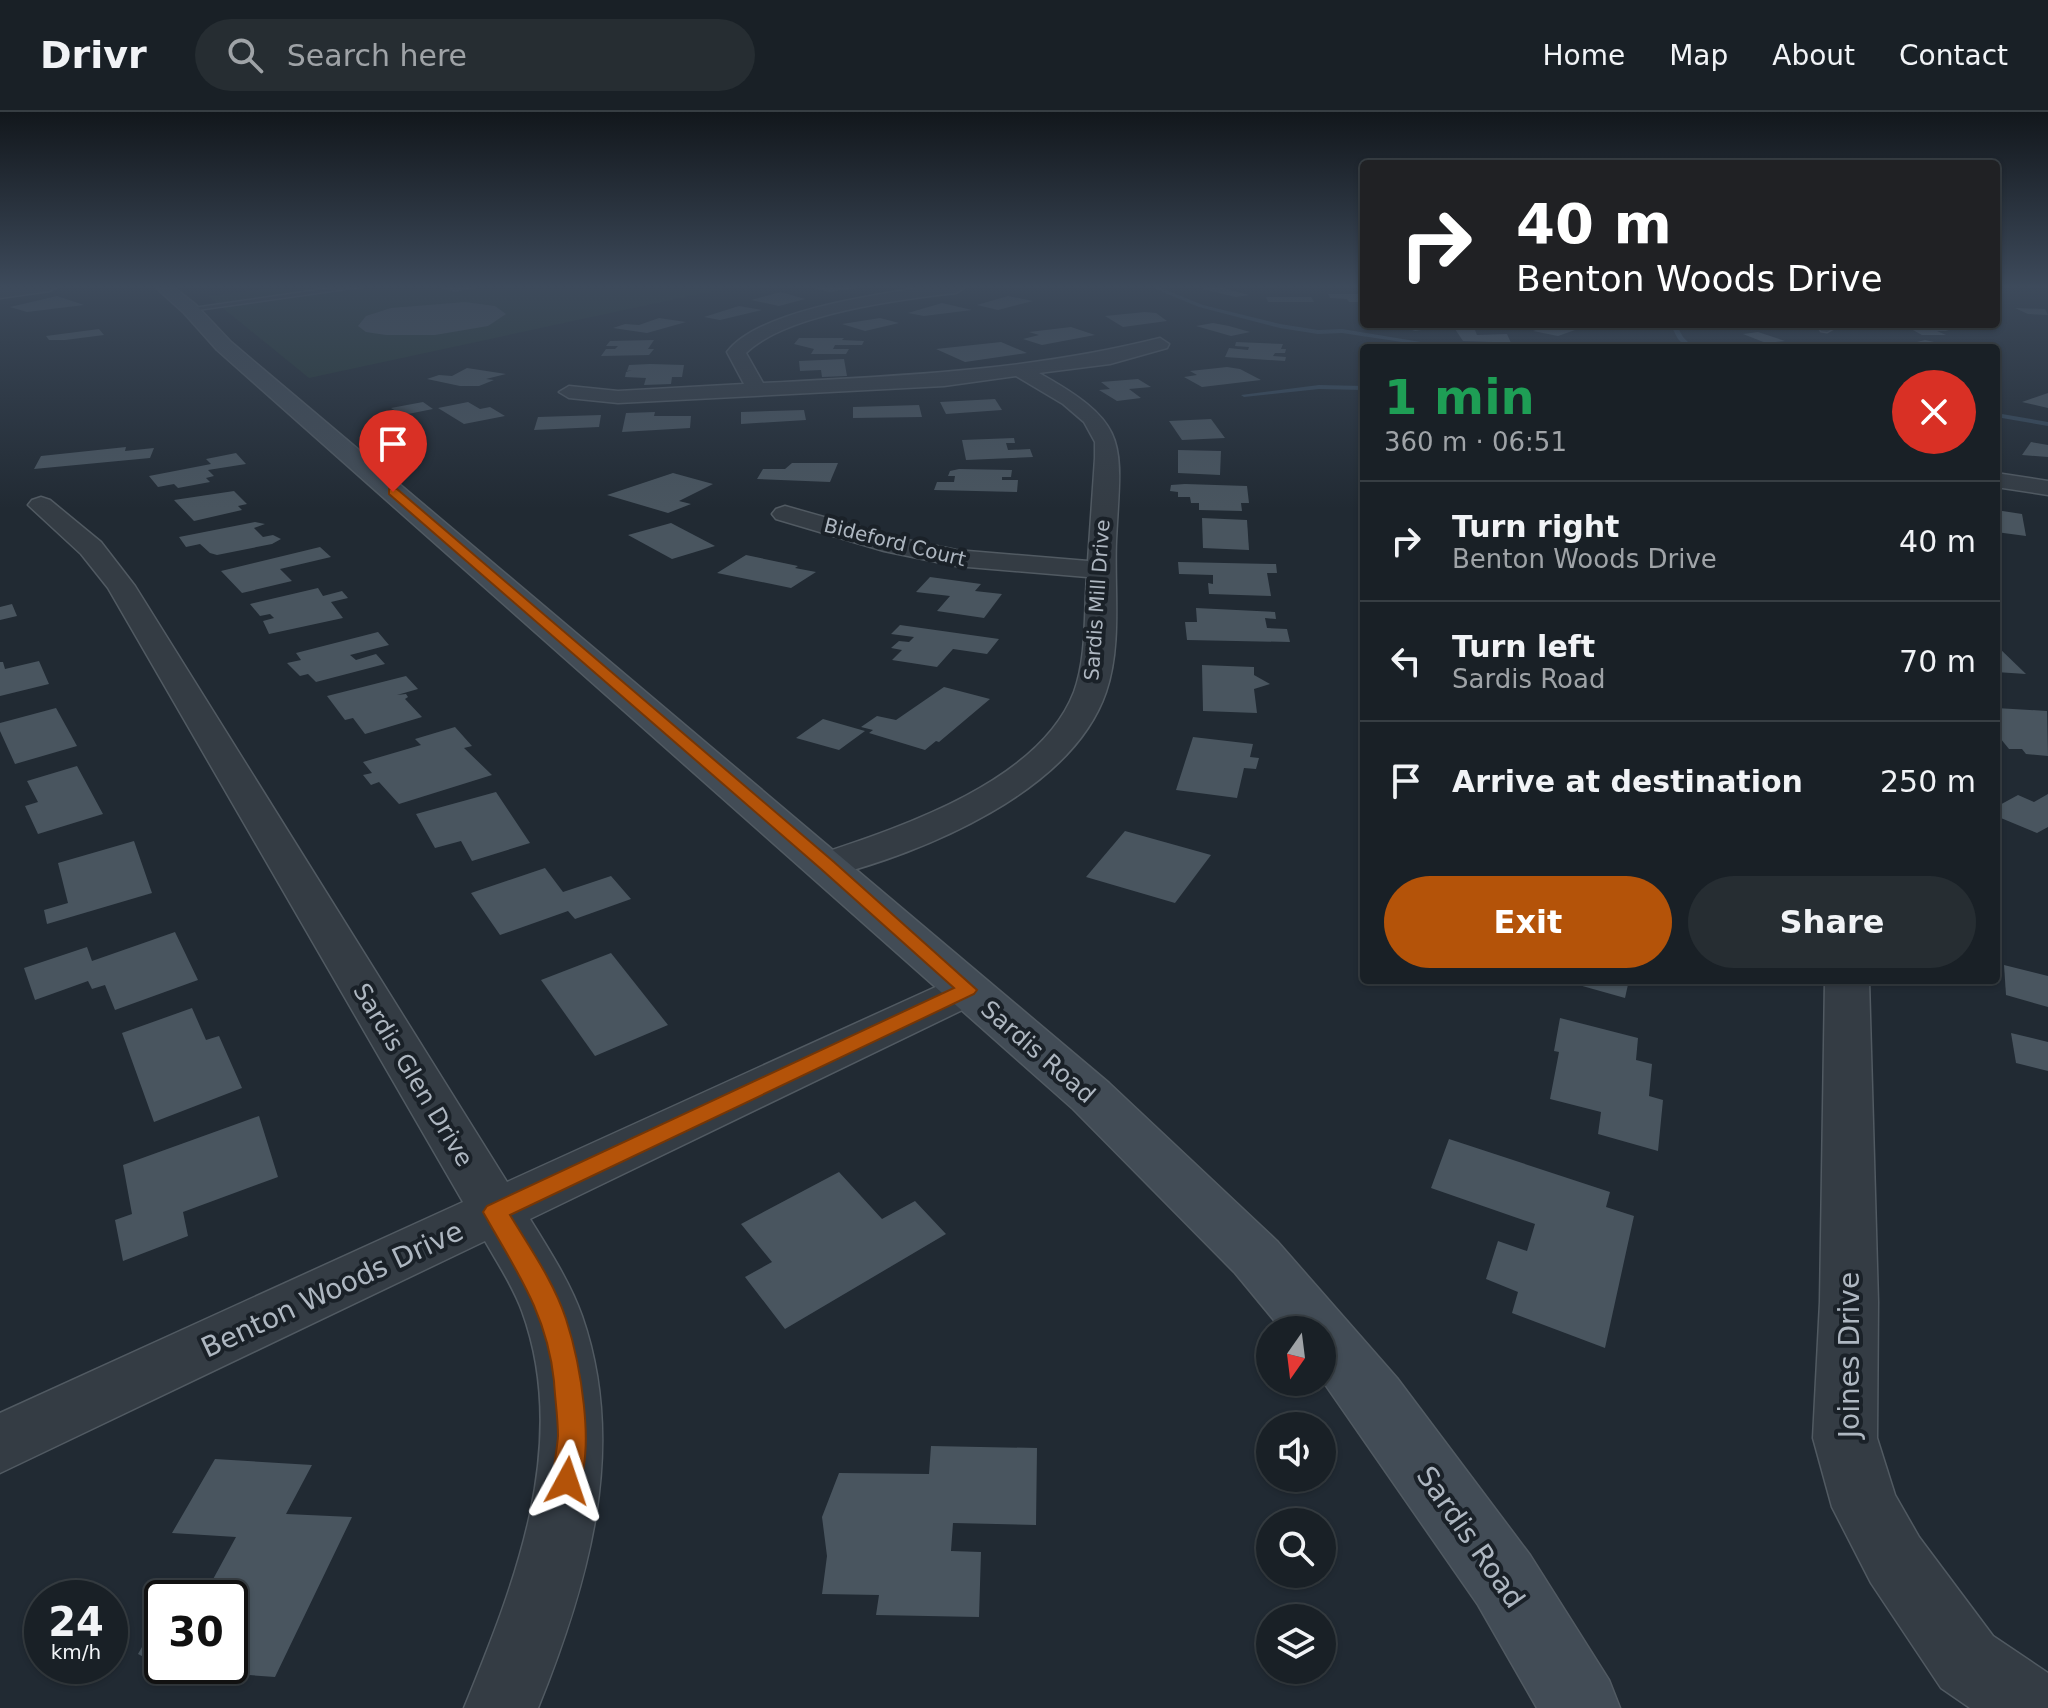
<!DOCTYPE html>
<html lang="en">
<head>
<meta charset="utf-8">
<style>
	:root { --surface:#192026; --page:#262d32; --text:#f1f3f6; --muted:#9fa3a7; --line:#373e43; --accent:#b45309 }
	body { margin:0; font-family:"DejaVu Sans",sans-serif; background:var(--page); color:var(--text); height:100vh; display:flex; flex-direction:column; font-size:30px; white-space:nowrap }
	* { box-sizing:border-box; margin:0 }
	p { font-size:26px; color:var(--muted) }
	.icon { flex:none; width:44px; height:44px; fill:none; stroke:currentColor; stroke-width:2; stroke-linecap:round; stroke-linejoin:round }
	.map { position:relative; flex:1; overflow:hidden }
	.sheet { position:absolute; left:1360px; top:232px; width:640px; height:640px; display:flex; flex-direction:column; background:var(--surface); border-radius:8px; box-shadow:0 2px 6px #0004,0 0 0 2px var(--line) }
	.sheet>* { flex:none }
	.hud { position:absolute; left:1360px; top:48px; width:640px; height:168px; border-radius:8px; box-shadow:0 2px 6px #0004,0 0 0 2px var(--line); background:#202124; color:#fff; overflow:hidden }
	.needle { width:52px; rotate:194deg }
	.fabs { position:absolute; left:1256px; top:1204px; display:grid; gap:16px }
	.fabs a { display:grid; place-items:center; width:80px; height:80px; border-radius:50%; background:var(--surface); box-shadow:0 2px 6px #0004,0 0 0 2px var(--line); font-size:40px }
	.speed { position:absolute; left:24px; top:1468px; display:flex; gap:16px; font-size:40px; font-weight:700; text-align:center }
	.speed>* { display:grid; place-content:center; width:104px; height:104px; border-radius:50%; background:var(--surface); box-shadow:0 2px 6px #0004,0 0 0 2px var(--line); line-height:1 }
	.speed small { font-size:20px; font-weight:400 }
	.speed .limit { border:4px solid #111; border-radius:12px; background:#fff; color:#111 }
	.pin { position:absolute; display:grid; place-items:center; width:68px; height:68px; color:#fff; margin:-82px -34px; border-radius:50% 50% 50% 0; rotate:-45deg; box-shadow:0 0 8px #0007 }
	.pin .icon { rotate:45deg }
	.me { position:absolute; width:88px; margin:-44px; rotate:5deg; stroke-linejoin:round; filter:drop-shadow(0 0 6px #0008) }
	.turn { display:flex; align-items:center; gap:28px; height:168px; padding:0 24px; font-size:36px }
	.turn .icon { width:104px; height:104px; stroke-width:2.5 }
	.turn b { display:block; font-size:56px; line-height:68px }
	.round { display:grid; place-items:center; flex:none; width:84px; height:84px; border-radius:42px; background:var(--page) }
	.head { display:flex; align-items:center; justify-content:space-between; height:136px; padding:0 24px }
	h1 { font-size:48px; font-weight:700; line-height:60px; color:#1e9e55 }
	.action { display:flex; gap:16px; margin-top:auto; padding:16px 24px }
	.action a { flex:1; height:92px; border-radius:48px; background:var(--accent); color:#fff; font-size:32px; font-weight:700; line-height:92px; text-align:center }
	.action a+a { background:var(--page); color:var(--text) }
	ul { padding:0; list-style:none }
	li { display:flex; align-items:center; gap:24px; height:120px; padding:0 24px; border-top:2px solid var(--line) }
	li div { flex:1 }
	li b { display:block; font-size:30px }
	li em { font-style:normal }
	header { display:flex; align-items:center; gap:48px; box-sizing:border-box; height:112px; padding:0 40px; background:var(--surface); border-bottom:2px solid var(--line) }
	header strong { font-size:38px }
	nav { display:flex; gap:44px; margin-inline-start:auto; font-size:28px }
	.search { width:560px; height:72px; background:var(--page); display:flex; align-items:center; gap:20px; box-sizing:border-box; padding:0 28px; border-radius:44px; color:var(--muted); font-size:30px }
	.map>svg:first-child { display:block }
	.green { fill:#263836 }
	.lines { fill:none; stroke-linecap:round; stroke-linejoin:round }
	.stream { fill:#364859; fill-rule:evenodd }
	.building { fill:#49555f }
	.lane-casing { stroke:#515a62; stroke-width:3 }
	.street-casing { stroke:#515a62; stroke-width:3 }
	.secondary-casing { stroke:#515a62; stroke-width:3 }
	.lane { fill:#343c44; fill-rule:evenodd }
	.street { fill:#343c44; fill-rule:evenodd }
	.secondary { fill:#424c56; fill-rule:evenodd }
	.route { fill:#b45309; stroke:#753606; stroke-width:2 }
	.labels { text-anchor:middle; stroke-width:8; stroke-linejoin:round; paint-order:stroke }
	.far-street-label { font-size:20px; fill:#aeb7c1; stroke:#1a2128 }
	.street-label { font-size:24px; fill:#aeb7c1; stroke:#1a2128 }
	.near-street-label { font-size:28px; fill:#aeb7c1; stroke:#1a2128 }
</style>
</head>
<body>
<header>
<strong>Drivr</strong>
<div class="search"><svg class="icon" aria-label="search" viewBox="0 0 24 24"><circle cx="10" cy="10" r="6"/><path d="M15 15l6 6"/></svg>Search here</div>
<nav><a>Home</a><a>Map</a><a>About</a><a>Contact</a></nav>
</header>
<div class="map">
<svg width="2048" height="1596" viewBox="0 0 2048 1596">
	<rect width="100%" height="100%" fill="#212a33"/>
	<path class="green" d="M289,174H736L309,266L208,184Z"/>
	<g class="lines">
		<g class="stream">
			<path d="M1148,174H1156L1203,193L1280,212L1318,218L1342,217L1457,236H1442L1342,221L1318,222L1280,216L1199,195Z"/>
			<path d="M1670,212H1676L1683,225L1694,236H1687L1678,227Z"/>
			<path d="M1319,273L1364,274V278L1319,277L1244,285L1241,283Z"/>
			<path d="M1996,301L2048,310V314L1996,305Z"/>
		</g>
	</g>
	<g class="building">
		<path d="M450,174H481V175L455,180L440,176Z"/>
		<path d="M808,174H864V175L829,180Z"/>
		<path d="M1215,174L1249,183L1236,185L1202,177Z"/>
		<path d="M781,180L805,187L779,194L751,188Z"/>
		<path d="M1328,182H1364V187L1363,190H1349L1347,187L1330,186Z"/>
		<path d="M57,184L84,193L27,200L10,195Z"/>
		<path d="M1008,184L1033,189L998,198L977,193Z"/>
		<path d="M1266,185H1311L1314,190H1268Z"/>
		<path d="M465,190L495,194L506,202L488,214L435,223H386L366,220L358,214L366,204L391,196Z"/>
		<path d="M942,191L972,198L924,204L908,201Z"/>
		<path d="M739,194L762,198L720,208L704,205Z"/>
		<path d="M2015,196L2045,197L2048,203L2028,202Z"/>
		<path d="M1145,200L1156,201L1167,209L1123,215L1105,204Z"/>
		<path d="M659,206L686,210L647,221L613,216L625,212L639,213Z"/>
		<path d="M880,206L899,211L865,219L842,212Z"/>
		<path d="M1213,211L1229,214L1250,220L1231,224L1196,214Z"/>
		<path d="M1395,212H1421L1434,216L1415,219Z"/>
		<path d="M1554,212L1578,217L1558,224L1533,219Z"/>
		<path d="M1902,212H1926L1949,219H1937L1946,223H1922Z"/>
		<path d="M1071,215L1095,223L1042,233L1023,227L1039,223L1029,220Z"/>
		<path d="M99,217L104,223L65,228H49L46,224Z"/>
		<path d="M1455,217L1475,218L1477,223L1507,222L1511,231H1507L1508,234H1493L1492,230L1463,229Z"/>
		<path d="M1758,220L1785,229L1766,231L1743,222Z"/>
		<path d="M799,226H844L842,228L864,229L862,233H835L833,237H849L846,242H811L814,237L794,232Z"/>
		<path d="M654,228L648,237H654L649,243L601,244L606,237H615L618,234H606L610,229Z"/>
		<path d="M1925,228L1948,233L1895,236L1909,231L1920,232L1913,231Z"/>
		<path d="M1001,230L1027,241L965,250L936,237Z"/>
		<path d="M1236,230L1283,232L1281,237H1286L1285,241H1275L1273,244L1286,245L1285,249L1225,245L1229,236L1248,238L1249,235L1235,234Z"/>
		<path d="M844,247L847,264L822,265L821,258L800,259L799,249Z"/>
		<path d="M650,252L684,253L682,265H672L671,272L644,273L646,266L625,265L626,260L632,258L627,259L629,253Z"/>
		<path d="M1227,255L1240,257L1261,268L1202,275L1184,265L1197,263L1190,259Z"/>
		<path d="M467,256L506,262L486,267L494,268L479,274H460L427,267L439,263L452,264Z"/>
		<path d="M1138,267L1151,275L1129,277L1141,286L1117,289L1099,278L1110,277L1101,270Z"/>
		<path d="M2048,281V296L2022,290Z"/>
		<path d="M995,287L1002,298L946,302L940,290Z"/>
		<path d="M423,290L433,297L403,303L391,296Z"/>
		<path d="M468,290L480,297L490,295L505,304L464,312L438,296Z"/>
		<path d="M919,293L922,305L853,306V295Z"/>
		<path d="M804,298L806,308L741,312V300Z"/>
		<path d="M655,300L654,304H691L690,316L622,320L626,301Z"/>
		<path d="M601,303L599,315L534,318L538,305Z"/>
		<path d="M1211,307L1225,326L1182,328L1169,309Z"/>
		<path d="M1014,326L1015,331H1006L1008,338L1030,337L1033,345L966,348L962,328Z"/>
		<path d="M2031,330L2048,333V345L2022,343Z"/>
		<path d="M126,335L125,339L154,336L150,346L34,357L41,344Z"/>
		<path d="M1178,338L1221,339L1220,363L1178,361Z"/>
		<path d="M236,341L246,352L208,358L214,364L206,366L210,370L178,376L174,372L158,375L149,364L211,352L206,347Z"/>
		<path d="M792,351H838L830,370L757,367L763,357H785Z"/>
		<path d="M959,357L1012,358L1011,365H1002V368H1018L1017,380L934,378L937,370H954L955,364H948L950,359Z"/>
		<path d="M673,361L713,372L679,389L691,392L668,401L607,383Z"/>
		<path d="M1185,372L1247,374L1249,391H1241L1242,399L1199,398V391H1191L1190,385H1178V380L1170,379L1171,373Z"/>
		<path d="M234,379L247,392L238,394L242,398L194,409L174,388Z"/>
		<path d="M1996,398L2022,402L2026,424L1996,420Z"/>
		<path d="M1202,406L1247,408L1249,438L1203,436Z"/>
		<path d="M255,410L265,412L254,416L263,425L273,423L281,427L272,432L217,443L210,441L200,432L186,435L179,425Z"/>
		<path d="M671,411L715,434L672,447L628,423Z"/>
		<path d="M320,435L331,445L280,457L292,469L242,481L221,459Z"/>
		<path d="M746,443L798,454L795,456L816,460L791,476L717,461Z"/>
		<path d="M1178,450L1276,452L1277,461H1267L1271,484L1209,482L1208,471L1213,472V463L1179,462Z"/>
		<path d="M930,465L981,472L975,479L1002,482L984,506L937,499L950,484L916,480Z"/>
		<path d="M318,476L323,484L342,479L348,486L331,490L343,506L269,522L263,509L274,506L270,502L260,504L250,492Z"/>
		<path d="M12,492L17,504L0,508V495Z"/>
		<path d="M1196,496L1275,500L1276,507L1265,506L1267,516L1287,517L1290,530L1187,528L1185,510H1197Z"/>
		<path d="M900,513L999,527L987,542L953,537L937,555L892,548L902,538L891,536L899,529L909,530L914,525L891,522Z"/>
		<path d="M378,520L389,533L350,543L356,548L376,542L385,552L316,570L308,562L300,564L287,551L301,548L296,541Z"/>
		<path d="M1996,533L2026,562L1996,560Z"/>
		<path d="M39,549L49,572L0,584V550H3L5,557Z"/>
		<path d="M1202,553L1254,555V563L1270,572L1254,577L1257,601L1203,599Z"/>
		<path d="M406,564L418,577L397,583L406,582L408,585L405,587L422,605L365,622L353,606L345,608L327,584Z"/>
		<path d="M944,575L990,587L939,630L936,629L925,638L869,621L873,618L861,615L877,604L896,608Z"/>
		<path d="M56,596L77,634L15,652L0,619V611Z"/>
		<path d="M1996,596L2047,599L2048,644L2026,642L2022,637H2009L1996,621Z"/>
		<path d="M823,607L865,619L839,638L796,626Z"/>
		<path d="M455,615L472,634L464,636L492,663L399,692L379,670L371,673L363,663L372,661L363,650L421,633L415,627Z"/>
		<path d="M1193,625L1253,632L1250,645L1259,646L1256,657L1244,656L1237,686L1176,678Z"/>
		<path d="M77,654L103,702L38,722L25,694L38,690L27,669Z"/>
		<path d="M496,680L530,731L472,749L461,729L435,736L416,702Z"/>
		<path d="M2048,682V715L2037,721L1996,704V695L2018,683L2034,690Z"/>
		<path d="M1125,719L1211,743L1175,791L1086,765Z"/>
		<path d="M134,729L152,781L47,812L44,798L68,791L58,751Z"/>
		<path d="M545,756L563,780L611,764L631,787L575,807L568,799L500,823L471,781Z"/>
		<path d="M175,820L198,868L115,898L105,873L92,877L88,869L35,888L24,856L87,835L92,849Z"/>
		<path d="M611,841L668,913L595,944L541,868Z"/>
		<path d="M2004,853L2048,864V895L2006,883Z"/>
		<path d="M1561,868H1629L1625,886Z"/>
		<path d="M192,896L206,928L219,924L242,976L154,1010L122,921Z"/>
		<path d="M1560,906L1638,926L1636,948L1652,952L1649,984L1663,988L1658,1039L1598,1022L1601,1000L1550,987L1559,940L1554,939Z"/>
		<path d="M2011,921L2048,930V959L2016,951Z"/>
		<path d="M259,1004L278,1065L183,1100L188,1124L123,1149L115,1108L132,1102L123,1053Z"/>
		<path d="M1449,1027L1610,1080L1606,1095L1634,1104L1605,1236L1512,1201L1518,1180L1486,1167L1498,1129L1527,1139L1535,1112L1431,1076Z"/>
		<path d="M839,1060L882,1107L915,1089L946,1122L785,1217L745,1165L772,1150L741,1112Z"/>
		<path d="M931,1334L1037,1336L1036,1413L953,1411L951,1439L981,1440L979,1505L876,1503L879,1483L822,1482L827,1444L822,1405L839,1361L929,1362Z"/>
		<path d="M215,1347L312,1353L286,1402L352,1405L275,1565L167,1557L138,1542L162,1500V1554H230V1486H170L173,1481L205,1482L236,1425L172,1421Z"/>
	</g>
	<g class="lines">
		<g class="lane-casing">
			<path id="lane" d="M346,174H367L190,199L186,197Z"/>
		</g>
		<g class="street-casing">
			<g id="street">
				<path d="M15,174H58L50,179L0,186V176Z"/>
				<path d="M932,174L964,176L956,181C901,187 785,202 746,241L763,271C897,264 1029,259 1160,226L1169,232L1167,236L1110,252L1039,261C1132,313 1121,330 1116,429C1114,477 1122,534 1106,580C1072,680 923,741 828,765L814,762L808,753L814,744C898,716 1039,671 1074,580C1087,544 1084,502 1087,465L956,454L884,439L776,407L772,402L776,397L785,394L898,426L956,438L1088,449L1095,346V330L1084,310L1063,292L1016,264L944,274L618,291L569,286L559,280L569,274L618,279L744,272L727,240C758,198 880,182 932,174Z"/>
				<path d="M1817,212H1835L1836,215L1827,220L1821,219Z"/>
				<path d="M1996,361L2048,369V383L1996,375Z"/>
				<path d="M41,385L50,388L101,430L135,474L507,1070L951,868L967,864L983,868L990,878L983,888L530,1107C549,1138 570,1170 582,1204C628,1336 588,1472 538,1596H464C514,1473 571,1333 522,1199C513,1174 498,1152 485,1129L0,1361V1301L463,1090L108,476L81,442L28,393L32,388Z"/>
				<path d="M1825,868H1869L1878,1190L1877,1326L1895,1383L1919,1425L1993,1524L2048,1561V1596H1970L1941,1576L1871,1471L1832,1395L1813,1326L1820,1190Z"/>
			</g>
		</g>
		<g class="secondary-casing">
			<path id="secondary" d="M154,174H172L196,193L231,230L1109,971L1277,1129L1397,1266L1530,1443L1609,1568L1620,1596H1537L1478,1493L1322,1268V1218H1282L1235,1161L1073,997L217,238L184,201Z"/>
		</g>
		<use href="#lane" class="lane"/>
		<use href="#street" class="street"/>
		<use href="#secondary" class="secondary"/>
	</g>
	<linearGradient id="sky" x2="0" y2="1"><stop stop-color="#12171c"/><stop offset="0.44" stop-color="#3d4a5b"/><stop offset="1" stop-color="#3d4a5b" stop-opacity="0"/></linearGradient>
	<rect width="2048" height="397" fill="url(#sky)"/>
	<path class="route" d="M389,377H397L834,750L977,878L974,882L510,1103C530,1136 554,1170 566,1207C580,1250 596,1337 577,1378L567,1382L557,1378C550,1362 557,1342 558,1324C558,1306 555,1287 554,1269C547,1201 515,1157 483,1100L487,1094L954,876L821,757L389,382Z"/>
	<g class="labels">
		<g class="far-street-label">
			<text transform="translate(895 430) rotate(14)" y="7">Bideford Court</text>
			<text transform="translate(1097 488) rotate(-86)" y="7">Sardis Mill Drive</text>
		</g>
		<g class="street-label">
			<text transform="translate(1038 940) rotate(41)" y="8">Sardis Road</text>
			<text transform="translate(413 963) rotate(59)" y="8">Sardis Glen Drive</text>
		</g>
		<g class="near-street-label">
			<text transform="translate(332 1177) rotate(-25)" y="10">Benton Woods Drive</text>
			<text transform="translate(1849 1243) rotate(-90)" y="10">Joines Drive</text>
			<text transform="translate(1471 1425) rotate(55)" y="10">Sardis Road</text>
		</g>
	</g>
</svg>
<div class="fabs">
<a><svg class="needle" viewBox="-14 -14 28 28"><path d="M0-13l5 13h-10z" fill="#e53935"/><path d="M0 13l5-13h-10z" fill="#9fa3a7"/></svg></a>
<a><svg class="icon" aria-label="sound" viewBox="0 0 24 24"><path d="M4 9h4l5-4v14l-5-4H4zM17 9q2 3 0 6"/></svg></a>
<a><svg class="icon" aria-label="search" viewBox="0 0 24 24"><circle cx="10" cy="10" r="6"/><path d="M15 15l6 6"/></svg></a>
<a><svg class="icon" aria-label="layers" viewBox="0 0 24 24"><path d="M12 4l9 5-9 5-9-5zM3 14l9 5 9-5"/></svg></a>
</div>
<div class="speed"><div>24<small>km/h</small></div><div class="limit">30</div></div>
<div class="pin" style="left:393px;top:380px;background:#d93025"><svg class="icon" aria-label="arrive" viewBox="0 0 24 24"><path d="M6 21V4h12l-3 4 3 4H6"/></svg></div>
<svg class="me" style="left:567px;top:1369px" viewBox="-20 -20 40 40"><path d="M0-17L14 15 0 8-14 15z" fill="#b45309" stroke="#fff" stroke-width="4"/></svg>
<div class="hud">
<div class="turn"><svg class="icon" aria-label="right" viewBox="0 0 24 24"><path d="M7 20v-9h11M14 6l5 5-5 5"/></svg><div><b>40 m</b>Benton Woods Drive</div></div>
</div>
<section class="sheet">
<div class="head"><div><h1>1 min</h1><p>360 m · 06:51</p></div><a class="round" style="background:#d93025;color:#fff"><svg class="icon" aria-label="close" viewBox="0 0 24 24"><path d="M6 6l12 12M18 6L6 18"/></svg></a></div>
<ul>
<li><svg class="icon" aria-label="right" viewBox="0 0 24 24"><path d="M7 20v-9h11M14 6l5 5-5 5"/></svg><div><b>Turn right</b><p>Benton Woods Drive</p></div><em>40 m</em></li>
<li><svg class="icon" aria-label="left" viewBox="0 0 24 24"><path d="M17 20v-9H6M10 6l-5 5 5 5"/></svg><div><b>Turn left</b><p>Sardis Road</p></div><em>70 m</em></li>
<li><svg class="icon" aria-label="arrive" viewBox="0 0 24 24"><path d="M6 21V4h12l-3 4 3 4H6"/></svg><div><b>Arrive at destination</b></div><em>250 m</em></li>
</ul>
<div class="action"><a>Exit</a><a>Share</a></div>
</section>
</div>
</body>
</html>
